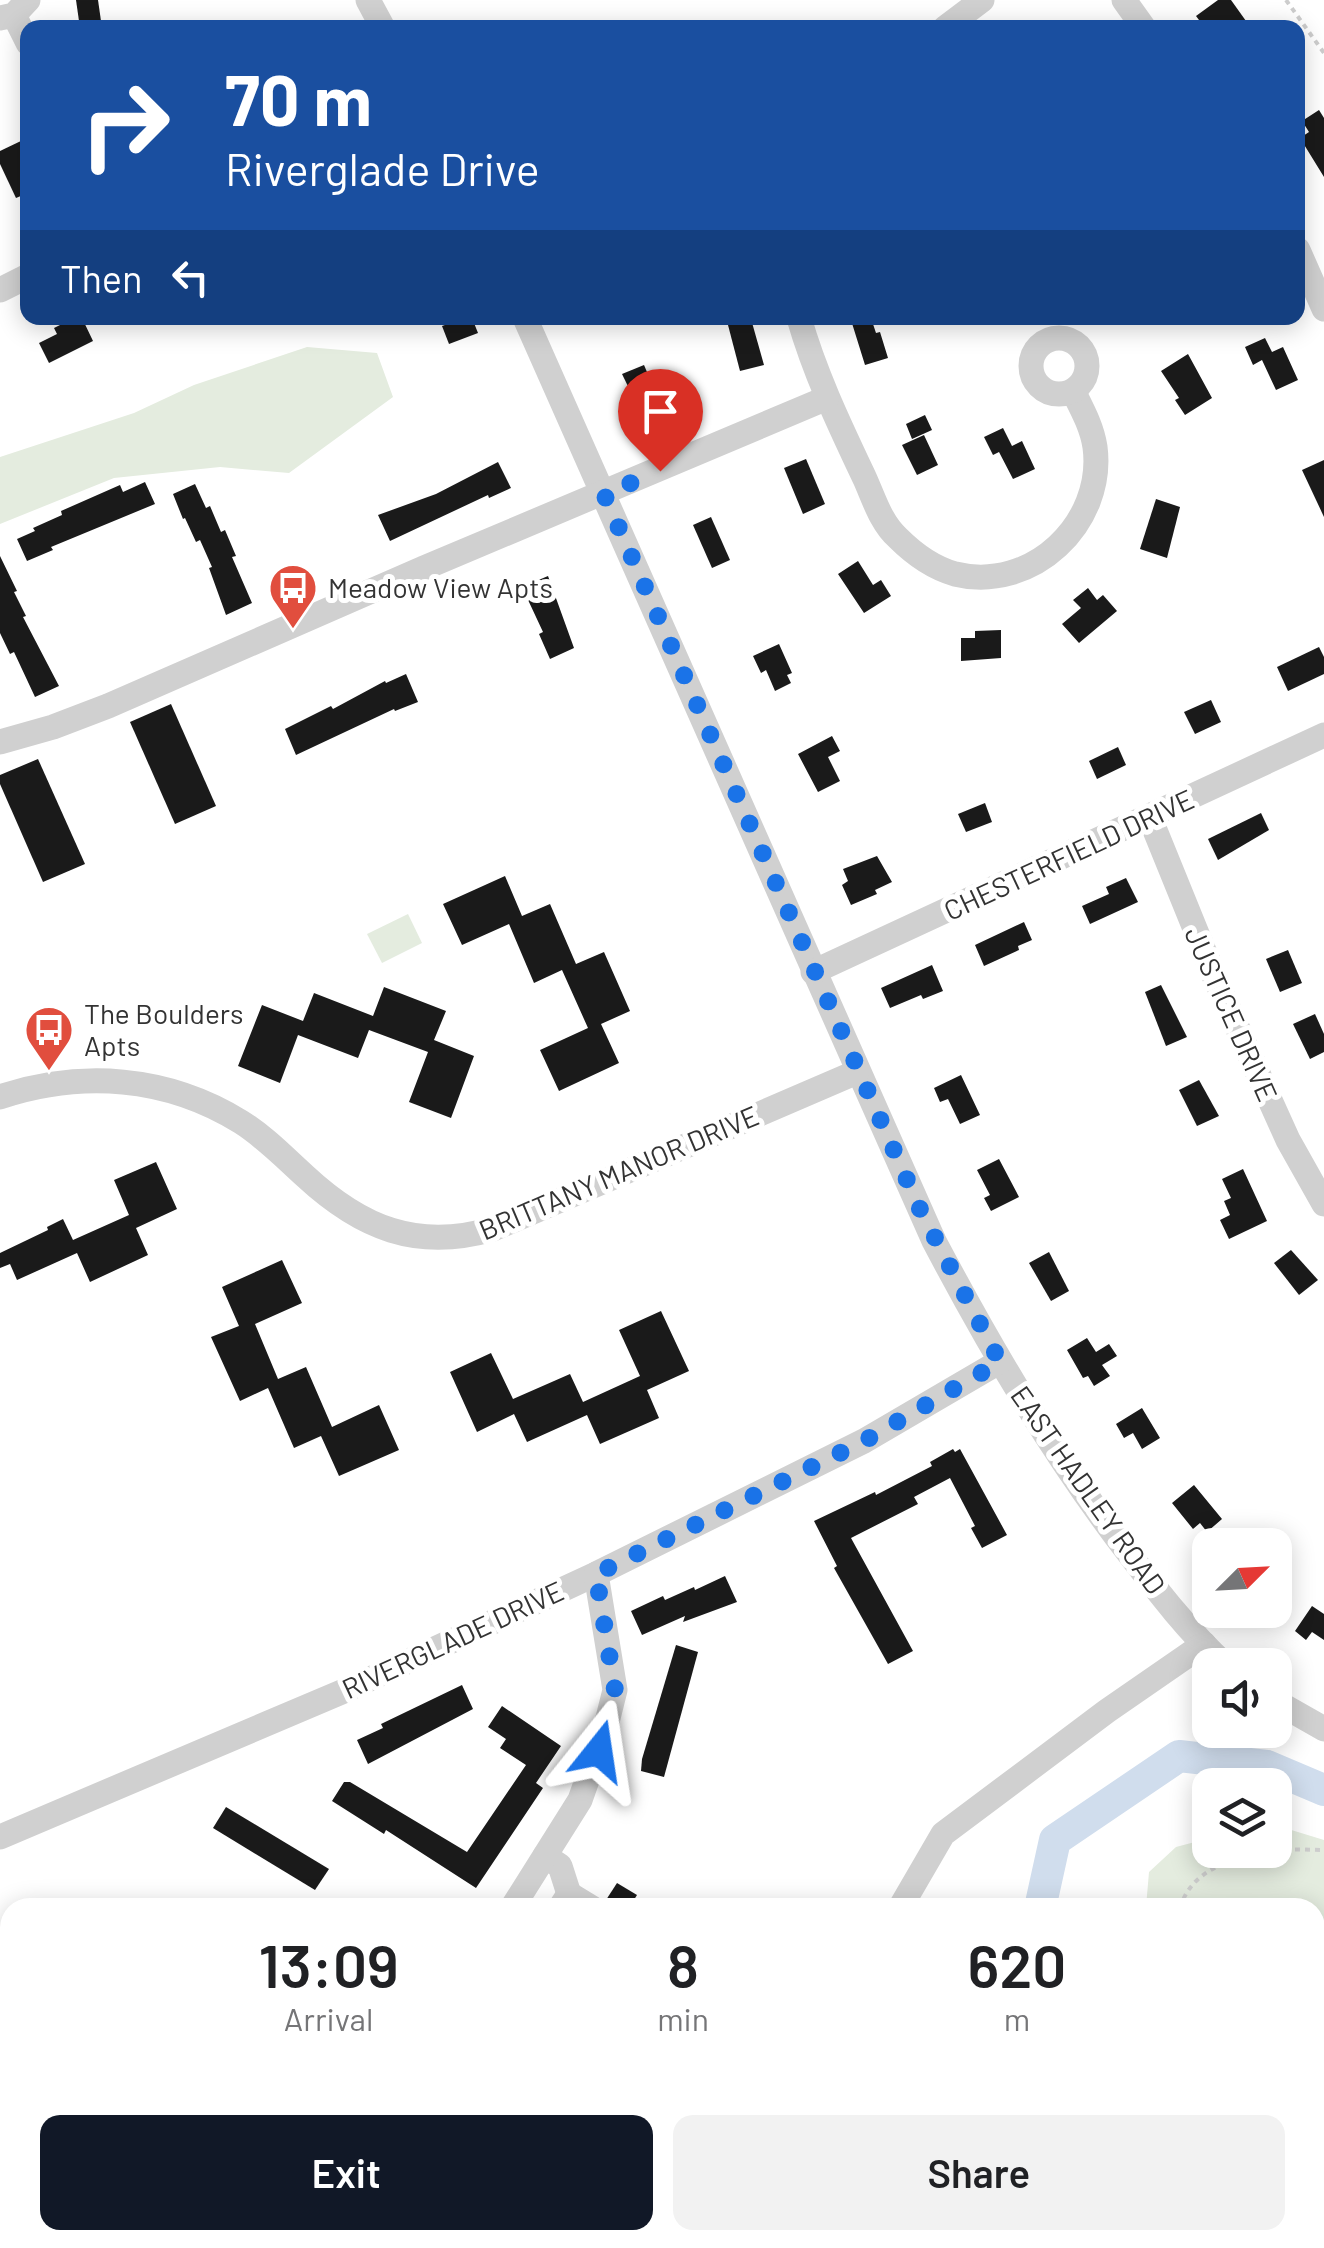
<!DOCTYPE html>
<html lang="en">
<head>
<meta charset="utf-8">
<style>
	:root { --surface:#fff; --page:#f2f2f2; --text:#202124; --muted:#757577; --accent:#111827 }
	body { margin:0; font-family:Barlow,sans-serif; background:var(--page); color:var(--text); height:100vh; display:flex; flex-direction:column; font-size:38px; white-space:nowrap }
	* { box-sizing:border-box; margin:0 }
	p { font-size:32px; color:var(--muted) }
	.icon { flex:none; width:55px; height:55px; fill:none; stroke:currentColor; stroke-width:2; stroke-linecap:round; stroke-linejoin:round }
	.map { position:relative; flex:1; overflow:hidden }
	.drawer { position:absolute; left:0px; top:1898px; width:1325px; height:352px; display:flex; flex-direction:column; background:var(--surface); border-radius:30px 30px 0 0; box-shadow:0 5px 25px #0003 }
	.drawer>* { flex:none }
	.top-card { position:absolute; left:20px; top:20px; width:1285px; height:305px; border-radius:20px; box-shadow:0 5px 25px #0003; background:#1a4fa0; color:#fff; overflow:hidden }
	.needle { width:65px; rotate:66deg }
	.buttons { position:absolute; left:1192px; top:1528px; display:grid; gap:20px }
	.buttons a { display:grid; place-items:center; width:100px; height:100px; border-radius:20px; background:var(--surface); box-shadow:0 5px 25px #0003; font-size:50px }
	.pin { position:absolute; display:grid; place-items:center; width:85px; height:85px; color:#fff; margin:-102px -42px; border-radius:50% 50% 50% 0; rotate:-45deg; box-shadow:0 0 10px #0007 }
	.pin .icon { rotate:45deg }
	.me { position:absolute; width:110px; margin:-55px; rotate:15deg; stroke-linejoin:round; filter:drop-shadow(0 0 8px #0008) }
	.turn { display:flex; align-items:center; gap:35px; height:210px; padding:0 40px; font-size:45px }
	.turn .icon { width:130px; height:130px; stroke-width:2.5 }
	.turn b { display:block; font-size:70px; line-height:85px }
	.then { display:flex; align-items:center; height:95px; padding:0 40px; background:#0003; gap:20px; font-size:38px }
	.eta { display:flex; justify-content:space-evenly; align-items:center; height:170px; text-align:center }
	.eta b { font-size:60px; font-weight:600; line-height:70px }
	.primary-button { display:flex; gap:20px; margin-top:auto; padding:20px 40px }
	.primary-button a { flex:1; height:115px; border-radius:20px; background:var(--accent); color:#fff; font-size:40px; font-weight:600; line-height:115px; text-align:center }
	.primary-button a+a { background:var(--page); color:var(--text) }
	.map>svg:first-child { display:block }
	.green { fill:#e4ecdf }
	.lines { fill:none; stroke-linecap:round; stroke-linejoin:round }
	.river { stroke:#d0dded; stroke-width:32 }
	.building { fill:#1a1a1a }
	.path { stroke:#cdcdcd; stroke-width:4; stroke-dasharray:5 5; stroke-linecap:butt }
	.minor { stroke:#d0d0d0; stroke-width:25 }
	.route { stroke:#1a73e8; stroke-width:18; stroke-dasharray:0 32.4 }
	.labels { text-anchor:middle; stroke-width:10; stroke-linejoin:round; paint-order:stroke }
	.poi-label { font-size:28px; fill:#333; stroke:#fff; text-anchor:start }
	.street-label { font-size:28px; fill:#333; stroke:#fff }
</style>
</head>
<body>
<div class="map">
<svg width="1324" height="2248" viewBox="0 0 1324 2248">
	<rect width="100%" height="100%" fill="#fff"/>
	<g class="green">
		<path d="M307,347L377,353L393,397L289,473L220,467L114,478L0,524V457L134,413L194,385Z"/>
		<path d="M408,914L422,943L382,963L367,934Z"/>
		<path d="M1275,1825L1324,1840V1938L1315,1941V1908L1146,1907L1149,1872L1176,1847L1210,1838V1850H1275Z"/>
		<path d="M959,2240H1119L1115,2248H954Z"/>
	</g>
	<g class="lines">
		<g class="river">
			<path d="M1040,1908L1055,1840L1179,1756L1267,1766L1324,1790"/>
			<path d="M816,2248L818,2240"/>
		</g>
	</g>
	<g class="building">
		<path d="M76,0H98L102,28H80Z"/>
		<path d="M1218,0H1231L1251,28H1205L1196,16Z"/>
		<path d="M1319,110L1324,118V177L1300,138L1309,132L1302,121Z"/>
		<path d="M23,140L28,149V193L16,198L0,164V151Z"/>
		<path d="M74,318H82L93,341L49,363L39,343L57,334L54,328Z"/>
		<path d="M465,318H472L478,333L449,344L442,326Z"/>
		<path d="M860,318H871L876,333L880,332L888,358L865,365L851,320Z"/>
		<path d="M751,319L764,365L740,371L728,325Z"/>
		<path d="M1265,338L1272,352L1283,347L1298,380L1276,390L1262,360L1253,365L1245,347Z"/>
		<path d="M1188,354L1212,398L1185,415L1175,400L1179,398L1161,371Z"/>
		<path d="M644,365L662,407L642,415L622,374Z"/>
		<path d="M925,415L932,430L912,439L906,424Z"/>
		<path d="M1003,428L1012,446L1022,441L1035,469L1013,479L999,452L993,455L984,437Z"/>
		<path d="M924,435L938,465L917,475L902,445Z"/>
		<path d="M806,459L825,504L803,514L784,468Z"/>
		<path d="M1324,460V517L1302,470Z"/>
		<path d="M498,462L511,488L489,498L488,495L390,541L378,515L436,494Z"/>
		<path d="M145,482L155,504L51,547L53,550L27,561L17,539L35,531L33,528L62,515L61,511L120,485L123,492Z"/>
		<path d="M195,484L206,508L210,506L221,532L225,530L236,556L232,557L252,603L226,615L209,568L212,567L200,540L196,542L185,518L183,519L173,494Z"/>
		<path d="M1156,499L1180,507L1167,558L1140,549Z"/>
		<path d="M711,517L730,560L712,568L693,525Z"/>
		<path d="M0,556L17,591L14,592L26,616L23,617L59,686L35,697L14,652L10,654L0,633Z"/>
		<path d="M858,561L873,585L881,580L891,596L864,613L838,574Z"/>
		<path d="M548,576L574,648L550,659L539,634L543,632L522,587Z"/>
		<path d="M1088,588L1097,600L1103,595L1117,611L1079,643L1062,624L1081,608L1073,600Z"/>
		<path d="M1001,630V658L961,661V638H975V631Z"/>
		<path d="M779,644L792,673L787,675L791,683L775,691L766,670L761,673L753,656Z"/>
		<path d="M1319,647L1324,657V674L1288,691L1277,667Z"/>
		<path d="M406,674L418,702L395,711L394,709L296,755L285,729L331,706L333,709L385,681L386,683Z"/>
		<path d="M1211,700L1221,722L1195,734L1184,712Z"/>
		<path d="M171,704L216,806L175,824L130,722Z"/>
		<path d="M832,736L840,751L828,757L840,781L818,792L798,754Z"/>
		<path d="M1118,747L1126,765L1097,779L1089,761Z"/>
		<path d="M38,759L85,864L43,882L0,784V775Z"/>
		<path d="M985,803L992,822L966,832L958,814Z"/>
		<path d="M1261,813L1269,830L1218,860L1208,839Z"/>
		<path d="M877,856L892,882L875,890L877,894L851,905L842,885L848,881L843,869Z"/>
		<path d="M505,876L522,916L550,904L576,964L604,952L630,1011L601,1024L619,1063L559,1091L540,1050L588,1028L562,970L534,983L509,924L462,945L443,904Z"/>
		<path d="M1126,878L1138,902L1090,924L1082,906L1109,894L1106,887Z"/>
		<path d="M1024,922L1032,940L1018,946L1019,950L984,966L975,945Z"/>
		<path d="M1288,950L1302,983L1280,992L1266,959Z"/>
		<path d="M932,965L943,991L923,999L921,995L890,1008L881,988Z"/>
		<path d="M1161,985L1187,1037L1166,1046L1145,992Z"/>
		<path d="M384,987L446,1011L434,1040L474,1056L451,1118L409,1102L428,1052L369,1030L358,1058L298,1035L280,1083L238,1066L262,1005L303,1021L314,993L373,1016Z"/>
		<path d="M1315,1014L1324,1034V1052L1310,1059L1293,1024Z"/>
		<path d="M961,1075L980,1115L960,1124L948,1099L940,1102L934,1088Z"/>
		<path d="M1199,1080L1219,1116L1197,1126L1179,1090Z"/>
		<path d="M999,1159L1019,1197L991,1211L984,1198L990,1195L977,1170Z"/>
		<path d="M156,1162L177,1209L136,1228L148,1255L90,1282L77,1253L17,1280L10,1264L0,1268V1253L48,1230L47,1227L63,1219L73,1240L129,1215L114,1180Z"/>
		<path d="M1243,1169L1267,1221L1229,1239L1220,1220L1230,1215L1224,1201L1231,1198L1222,1179Z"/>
		<path d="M1291,1250L1318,1280L1299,1295L1274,1263Z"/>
		<path d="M1049,1252L1069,1291L1051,1301L1029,1263Z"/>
		<path d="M282,1260L302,1303L255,1324L278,1379L306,1367L332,1427L379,1405L399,1450L339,1476L321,1436L294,1448L268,1388L240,1401L211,1337L239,1326L222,1287Z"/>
		<path d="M661,1311L689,1371L647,1390L659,1418L600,1444L587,1415L527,1442L514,1414L477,1432L450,1372L491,1353L513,1399L570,1374L583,1402L640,1376L619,1330Z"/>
		<path d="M1087,1338L1096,1352L1109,1344L1117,1356L1102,1365L1110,1376L1094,1386L1088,1376L1083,1378L1067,1350Z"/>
		<path d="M1142,1408L1160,1438L1142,1449L1133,1433L1124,1438L1116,1424Z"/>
		<path d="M953,1449L955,1452L960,1449L1007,1535L982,1548L971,1528L975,1526L950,1478L914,1497L918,1504L851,1538L913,1651L888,1664L834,1568L837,1566L814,1521L875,1492L876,1495L932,1466L930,1462Z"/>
		<path d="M1194,1485L1222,1519L1207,1532L1200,1523L1193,1529L1172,1503Z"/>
		<path d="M725,1576L737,1602L683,1622L685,1616L642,1635L631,1611L663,1596L665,1600L694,1587L695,1590Z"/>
		<path d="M1312,1606L1324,1614V1640L1312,1632L1306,1640L1295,1631Z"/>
		<path d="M676,1645L698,1652L664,1777L641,1771L642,1759Z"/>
		<path d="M462,1685L473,1709L368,1764L357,1740L383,1728L381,1724Z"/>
		<path d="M502,1706L561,1746L536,1783L543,1788L476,1888L386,1830L384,1834L332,1801L344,1782H350L467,1852L526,1765L500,1748L506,1739L488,1727Z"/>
		<path d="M226,1807L329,1869L315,1890L213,1828Z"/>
		<path d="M617,1883L637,1895L629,1908H608L606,1900Z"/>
	</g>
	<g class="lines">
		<g class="path">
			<path d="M1286,0L1324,53"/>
			<path d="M1275,1849L1324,1850"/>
			<path d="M1180,1908C1192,1867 1236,1858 1272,1850"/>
			<path d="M647,2248L652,2240"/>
			<path d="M904,2248L911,2240"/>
		</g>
		<g class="minor">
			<path d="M368,0L383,28"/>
			<path d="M1124,0L1144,28"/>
			<path d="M14,15L28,43"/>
			<path d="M0,18L14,15L28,0"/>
			<path d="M945,28L982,0"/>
			<path d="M1298,250L1324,309"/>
			<path d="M0,290L28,276"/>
			<path d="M525,318L934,1241C992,1351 1054,1456 1130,1555C1159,1593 1189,1632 1225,1665"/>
			<path d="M799,318C815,374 840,426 865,479C874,499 881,523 898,538C914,554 934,568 955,574C1032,593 1105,523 1095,447C1092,427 1082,409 1073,391"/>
			<circle cx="1059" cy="366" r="28"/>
			<path d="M0,742L53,727L108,706L424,568L827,398"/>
			<path d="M1150,818L1215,978L1288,1140L1324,1204"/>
			<path d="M813,972L1324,735"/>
			<path d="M0,1097C81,1070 167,1076 241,1122C265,1137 285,1158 305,1176C361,1228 417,1251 493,1229L857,1072"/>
			<path d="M1275,1701L1324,1729"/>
			<path d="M0,1837L344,1691L596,1574L864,1441L999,1362"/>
			<path d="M545,1856L560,1866L569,1894"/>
			<path d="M512,1908L580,1800L606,1726L615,1690L596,1574"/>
			<path d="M560,1908L569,1894L592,1908"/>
			<path d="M900,1908L943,1834L1107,1711L1204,1644"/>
			<path d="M1315,2194L1324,2188"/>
			<path d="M1285,2240L1288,2248"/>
		</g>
	</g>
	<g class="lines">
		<path class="route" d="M599,1751L615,1690L596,1574L864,1441L1000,1362L919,1207L604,494L660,471"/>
	</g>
	<defs>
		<g id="bus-pin" transform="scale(2.5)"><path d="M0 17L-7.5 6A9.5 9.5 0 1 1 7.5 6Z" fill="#e14e3e" stroke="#fff"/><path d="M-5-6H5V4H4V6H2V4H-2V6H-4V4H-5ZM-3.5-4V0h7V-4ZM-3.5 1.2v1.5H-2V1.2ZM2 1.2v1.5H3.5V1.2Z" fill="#fff"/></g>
	</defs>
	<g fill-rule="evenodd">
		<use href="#bus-pin" x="293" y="588"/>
		<use href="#bus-pin" x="49" y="1030"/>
	</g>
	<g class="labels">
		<g class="poi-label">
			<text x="328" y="598">Meadow View Apts</text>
			<text x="84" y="1024">The Boulders<tspan x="84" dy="32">Apts</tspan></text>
		</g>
		<g class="street-label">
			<text transform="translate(1069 855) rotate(-25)" y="10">CHESTERFIELD DRIVE</text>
			<text transform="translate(1231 1014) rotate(66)" y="10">JUSTICE DRIVE</text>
			<text transform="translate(619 1173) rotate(-23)" y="10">BRITTANY MANOR DRIVE</text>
			<text transform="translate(1088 1490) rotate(55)" y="10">EAST HADLEY ROAD</text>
			<text transform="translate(453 1640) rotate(-25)" y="10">RIVERGLADE DRIVE</text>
		</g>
	</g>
</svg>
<div class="buttons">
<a><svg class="needle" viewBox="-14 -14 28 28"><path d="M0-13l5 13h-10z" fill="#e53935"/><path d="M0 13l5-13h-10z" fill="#757577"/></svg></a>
<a><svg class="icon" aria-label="sound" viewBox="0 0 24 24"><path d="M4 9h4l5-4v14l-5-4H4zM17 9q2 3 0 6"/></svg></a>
<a><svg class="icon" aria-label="layers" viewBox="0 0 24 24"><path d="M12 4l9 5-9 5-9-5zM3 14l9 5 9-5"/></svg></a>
</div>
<div class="pin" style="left:660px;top:471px;background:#d93025"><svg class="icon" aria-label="arrive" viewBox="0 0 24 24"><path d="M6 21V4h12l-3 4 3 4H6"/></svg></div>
<svg class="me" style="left:599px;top:1751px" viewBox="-20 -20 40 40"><path d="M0-17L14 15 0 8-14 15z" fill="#1a73e8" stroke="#fff" stroke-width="4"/></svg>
<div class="top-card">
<div class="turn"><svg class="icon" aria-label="right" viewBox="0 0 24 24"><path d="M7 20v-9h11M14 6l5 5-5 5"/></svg><div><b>70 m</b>Riverglade Drive</div></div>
<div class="then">Then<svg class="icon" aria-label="left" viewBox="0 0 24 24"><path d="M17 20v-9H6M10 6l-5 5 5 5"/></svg></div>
</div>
<section class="drawer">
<div class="eta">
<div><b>13:09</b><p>Arrival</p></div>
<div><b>8</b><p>min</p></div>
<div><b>620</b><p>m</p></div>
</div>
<div class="primary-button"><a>Exit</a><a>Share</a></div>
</section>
</div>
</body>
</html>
